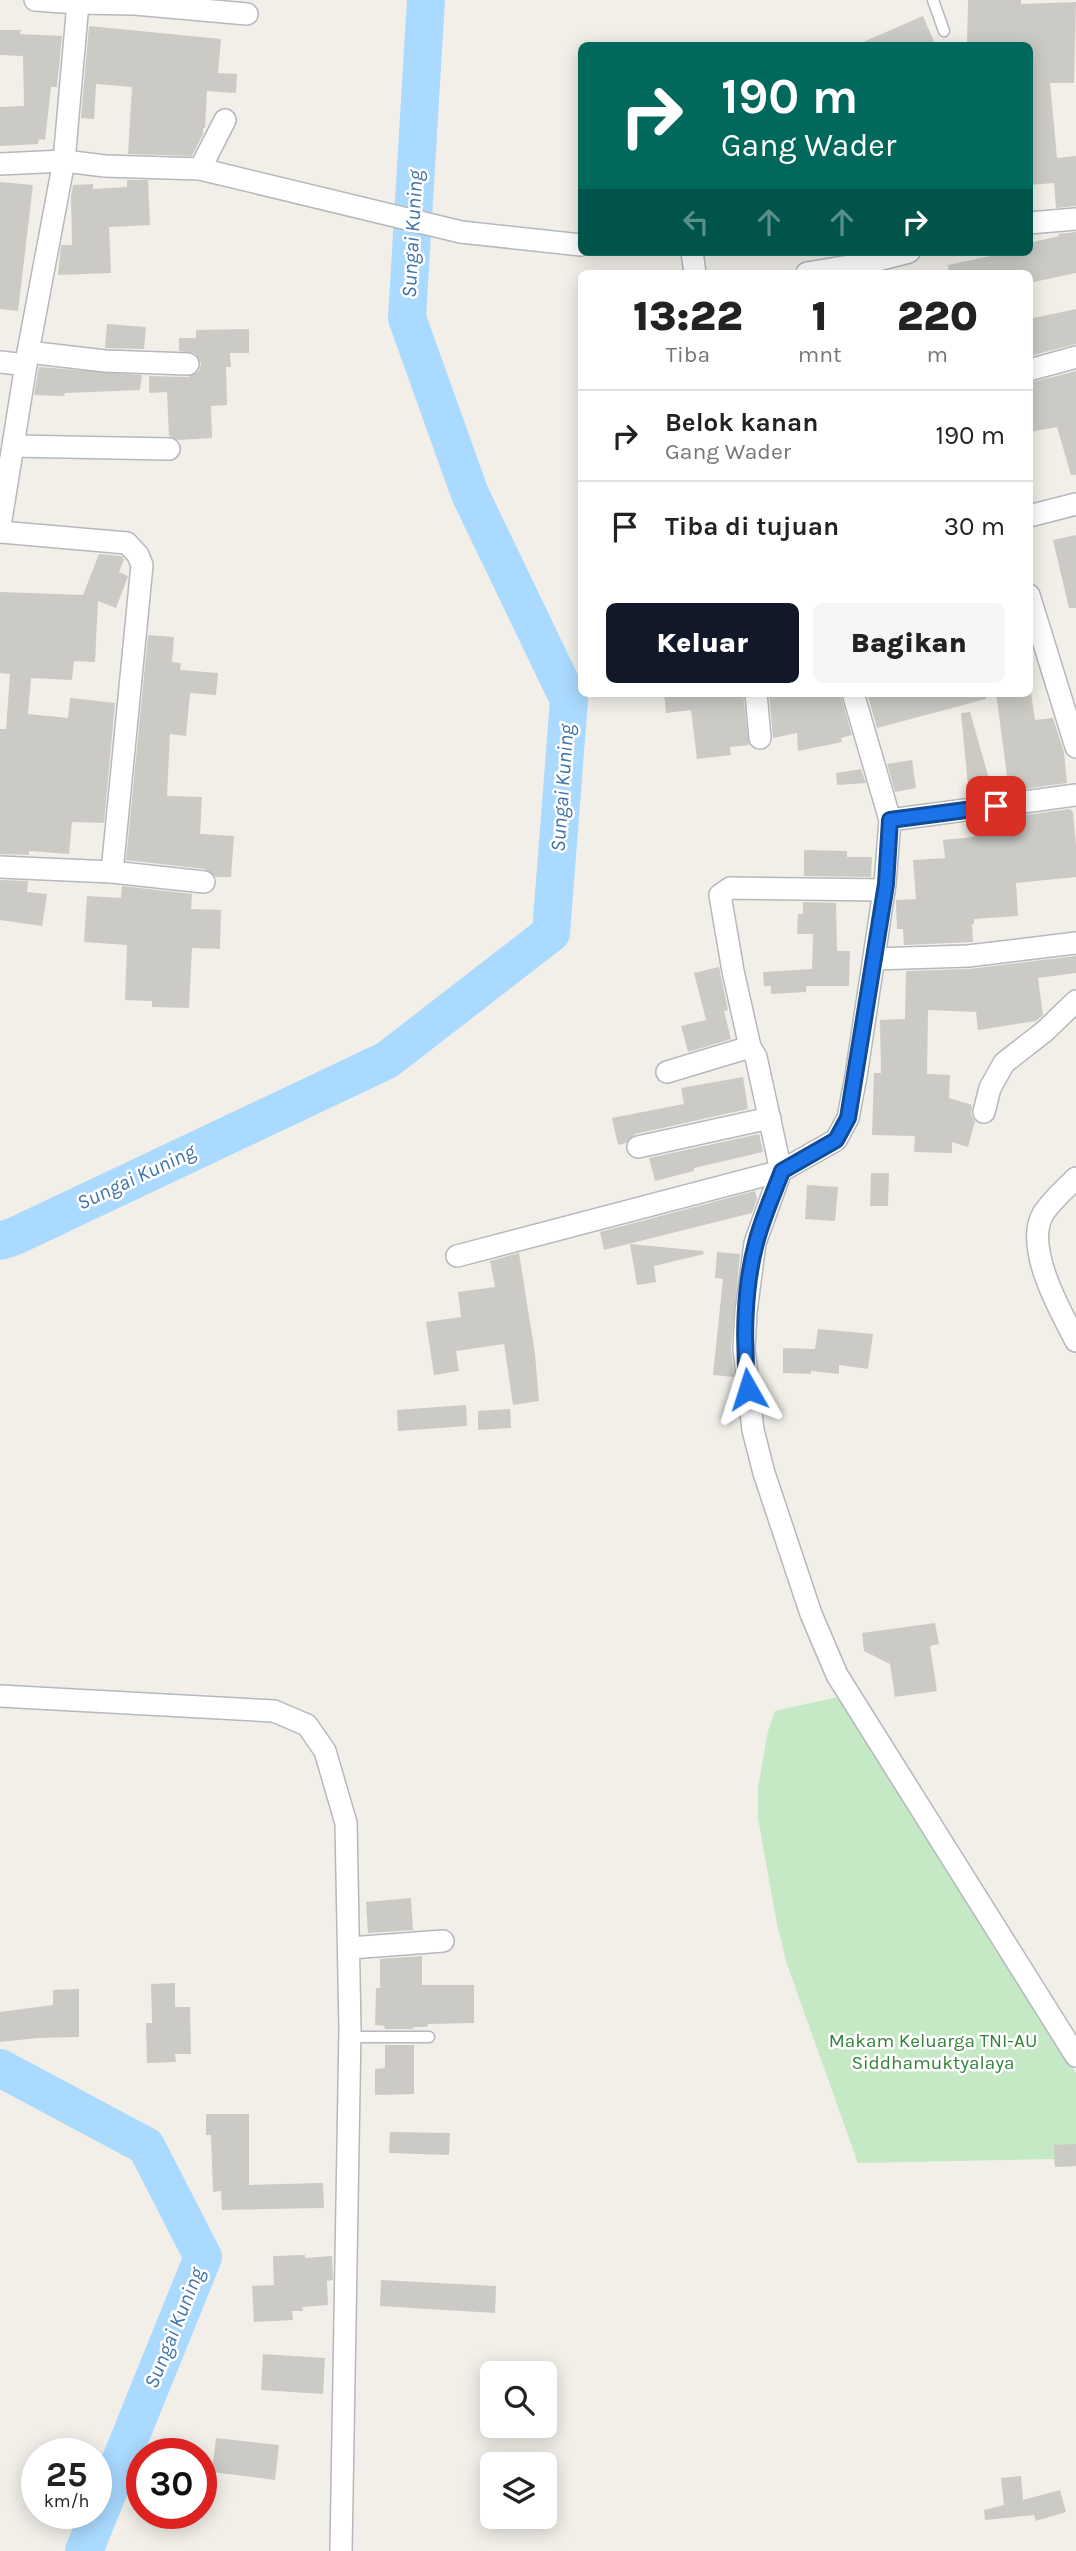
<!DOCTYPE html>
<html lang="id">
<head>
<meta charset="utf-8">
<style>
	:root { --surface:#fff; --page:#f6f6f6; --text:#222; --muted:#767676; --line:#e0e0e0; --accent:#111827 }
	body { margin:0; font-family:Karla,sans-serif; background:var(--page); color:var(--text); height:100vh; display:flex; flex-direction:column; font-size:26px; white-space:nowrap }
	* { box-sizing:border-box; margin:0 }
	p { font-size:23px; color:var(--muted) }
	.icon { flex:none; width:38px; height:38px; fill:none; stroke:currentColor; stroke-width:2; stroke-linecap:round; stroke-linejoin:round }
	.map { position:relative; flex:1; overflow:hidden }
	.sheet { position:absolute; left:578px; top:270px; width:455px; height:427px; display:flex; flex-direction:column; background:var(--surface); border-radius:10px; box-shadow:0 4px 18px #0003 }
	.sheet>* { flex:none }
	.hud { position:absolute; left:578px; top:42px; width:455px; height:214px; border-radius:10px; box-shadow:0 4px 18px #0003; background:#00695c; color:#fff; overflow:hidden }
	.buttons { position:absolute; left:480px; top:2361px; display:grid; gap:14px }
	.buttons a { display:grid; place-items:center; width:77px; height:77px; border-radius:10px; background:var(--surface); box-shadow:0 4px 18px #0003; font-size:35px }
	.speed { position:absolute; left:21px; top:2438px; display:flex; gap:14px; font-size:35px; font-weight:700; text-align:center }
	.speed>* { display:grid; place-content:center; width:91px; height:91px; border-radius:50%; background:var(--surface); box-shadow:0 4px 18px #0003; line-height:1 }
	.speed small { font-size:18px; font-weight:400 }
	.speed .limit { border:10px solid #d22; background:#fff; color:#111 }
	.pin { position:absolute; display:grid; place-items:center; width:60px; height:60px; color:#fff; margin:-30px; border-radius:14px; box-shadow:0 4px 10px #0006 }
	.me { position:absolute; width:77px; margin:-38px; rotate:354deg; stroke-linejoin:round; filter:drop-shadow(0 0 5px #0008) }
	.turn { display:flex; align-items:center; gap:24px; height:147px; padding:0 28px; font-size:32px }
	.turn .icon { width:91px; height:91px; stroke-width:2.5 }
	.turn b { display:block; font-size:49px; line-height:60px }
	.lanes { display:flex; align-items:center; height:66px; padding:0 28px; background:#0003; justify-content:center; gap:35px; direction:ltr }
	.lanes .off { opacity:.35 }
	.eta { display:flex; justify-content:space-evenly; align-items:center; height:119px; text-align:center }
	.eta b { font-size:42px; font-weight:800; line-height:49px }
	.button { display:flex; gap:14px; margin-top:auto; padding:14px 28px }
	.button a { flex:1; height:80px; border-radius:10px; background:var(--accent); color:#fff; font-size:28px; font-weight:800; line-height:80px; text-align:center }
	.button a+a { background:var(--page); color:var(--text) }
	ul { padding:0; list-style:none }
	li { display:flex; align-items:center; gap:21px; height:91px; padding:0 28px; border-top:2px solid var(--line) }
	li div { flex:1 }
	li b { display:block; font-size:26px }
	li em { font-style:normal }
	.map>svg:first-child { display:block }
	.green { fill:#c5e8c5 }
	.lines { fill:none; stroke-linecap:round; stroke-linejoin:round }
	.river { stroke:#aadaff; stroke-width:38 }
	.building { fill:#cccac5 }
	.service-casing { stroke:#b5b8bc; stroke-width:13 }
	.minor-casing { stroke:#b5b8bc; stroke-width:24 }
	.service { stroke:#fff; stroke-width:10 }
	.minor { stroke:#fff; stroke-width:21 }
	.route-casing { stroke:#114b97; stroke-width:18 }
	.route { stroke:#1a73e8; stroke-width:12 }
	.labels { text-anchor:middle; stroke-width:5; stroke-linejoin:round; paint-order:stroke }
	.park-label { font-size:19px; fill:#348238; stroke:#fff }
	.water-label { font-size:21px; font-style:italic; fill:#4174aa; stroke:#fff }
</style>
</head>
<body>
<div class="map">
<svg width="1076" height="2551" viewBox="0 0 1076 2551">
	<rect width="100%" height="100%" fill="#f1efe8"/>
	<path class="green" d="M838,1697L1076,2073V2166L1055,2167L1054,2159L858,2163L787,1964L777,1924L758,1818V1788L768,1731L775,1711Z"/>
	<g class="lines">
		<g class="river">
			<path d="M0,1241L15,1236L387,1060L551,933L569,700L470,494L407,318L426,0"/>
			<path d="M0,2068L146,2146L203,2257L84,2551"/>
		</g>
	</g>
	<g class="building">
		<path d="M968,0H1021V4L1076,2L1074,83H1050L1057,158L1076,156V206L1056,208L1054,183L1029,185V46H967Z"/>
		<path d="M923,16L936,46H854Z"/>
		<path d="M89,26L221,39L218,73L237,74L236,93L207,91L205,128H203V134L192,156L128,154L132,87L96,84L94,119L81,118Z"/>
		<path d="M0,30H21L20,34L62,36L57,87H51L45,140L39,139L38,144L0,146V107L24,106L23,56L0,55Z"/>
		<path d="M127,180H148L150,225L109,227L111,273L58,275L61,245H72L71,197L73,185L93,184V189L127,187Z"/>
		<path d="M0,182L33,185L18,311L0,309Z"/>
		<path d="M1076,232V273L1029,283V273H949L948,265L995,255L994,252H1029V243L1059,236L1058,234Z"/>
		<path d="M1076,309V344L1029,356V319Z"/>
		<path d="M107,324L146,327L144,349L105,348Z"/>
		<path d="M249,329V353H230L231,367H226L227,405L211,406L212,438L178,440L169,436L167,392L149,393V376L188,377L199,371L201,364L195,353L179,351V338H196V330Z"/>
		<path d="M39,367L142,375L140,390L65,393L64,396L34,395Z"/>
		<path d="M1076,371V475H1071L1057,427L1029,432V383Z"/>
		<path d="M1076,535V608H1069L1053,540Z"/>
		<path d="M99,554L121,556L124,559L119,572L128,576L116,608L98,601L95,662L74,661L72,680L31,678L28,714L68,718L70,698L115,703L104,823L72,822L69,854L29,851V855L0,854V729H6L10,674L0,673V592L83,595Z"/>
		<path d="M148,635L174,637L172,662L181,663L180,670L218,673L216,695L190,693L186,736L170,734L167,796L202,797L200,834L234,836L231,877H216L205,869L126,860Z"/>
		<path d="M664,693H743L749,745L730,747L731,755L697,759L691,710L666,713Z"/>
		<path d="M769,693H840L852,735L841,738L842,742L798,751L797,733L773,738Z"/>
		<path d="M867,693H985L986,699L877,728Z"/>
		<path d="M996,693H1031L1035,720L1053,718L1064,752L1067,783L1009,791Z"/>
		<path d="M970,712L993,793L969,796L961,713Z"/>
		<path d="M912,760L916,788L895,792L887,764Z"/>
		<path d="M861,769L866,783L837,785L836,773Z"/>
		<path d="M1070,809L1073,812L1076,846V877L1016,883L1018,916L974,919V924H972L973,942L904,945L903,929H897L896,902V900L916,899L913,860L945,858L943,840L974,837L973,822Z"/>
		<path d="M804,850L847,851V857H872L871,877L804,876Z"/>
		<path d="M0,880L28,881L27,892L47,894L42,926L0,920Z"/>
		<path d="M122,886L192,894L191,909L221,910L220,949L192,948L189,1008L152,1007V1001L125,1000L127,945L84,942L87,896L121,898Z"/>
		<path d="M803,902L836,903L837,951H850L849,986H806V992L771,994V986H764L763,972L812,969L813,934H797L798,914H803Z"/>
		<path d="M1076,956V973L1038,978L1043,1015L1036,1021L978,1030L976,1012L928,1010L927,1074L950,1075L949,1098L972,1105L971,1115L975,1121L968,1147L952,1142V1153L914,1152L915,1136L872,1135L874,1073H881L880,1020L905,1019L906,971L969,969Z"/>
		<path d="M719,967L728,1010L724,1011L731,1039L688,1052L681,1026L706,1020L694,973Z"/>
		<path d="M743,1077L748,1109L635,1134L626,1143L618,1145L612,1118L684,1104L681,1088Z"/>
		<path d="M759,1134L763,1152L694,1168V1171L655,1181L649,1158Z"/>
		<path d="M871,1173H889L888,1206H870Z"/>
		<path d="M807,1185L838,1187L835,1221L805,1219Z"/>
		<path d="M755,1191L757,1199L752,1213L604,1250L600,1232Z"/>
		<path d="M630,1244L703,1251L704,1254L654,1266L656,1282L637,1285Z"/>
		<path d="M717,1252L740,1254L731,1348L734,1377L713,1375L723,1279L715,1278Z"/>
		<path d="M519,1253L535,1354L539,1401L513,1405L504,1344L456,1351L459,1371L434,1375L426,1322L461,1317L458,1292L495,1287L490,1261Z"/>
		<path d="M818,1329L873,1334L868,1369L839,1365V1374L811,1371V1374L783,1373V1348L815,1349Z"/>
		<path d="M466,1405L467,1426L398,1431L397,1410Z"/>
		<path d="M510,1409L511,1428L478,1430V1411Z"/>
		<path d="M935,1623L939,1644L930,1646L937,1691L895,1697L890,1664L864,1651L862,1633Z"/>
		<path d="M411,1898L413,1930L368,1933L366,1902Z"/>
		<path d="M422,1956V1985H474V2023L428,2024L427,2027H413L414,2029H385L384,2026L375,2025L376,1988H380V1959Z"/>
		<path d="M175,1983V2007H190L191,2054H175L176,2062L147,2063L146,2023H152L151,1984Z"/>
		<path d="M79,1989V2037L38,2038L0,2042V2012L53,2005V1990Z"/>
		<path d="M385,2045H414V2094L375,2095V2069L385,2068Z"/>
		<path d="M206,2114H249V2185L323,2183L324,2208L222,2210L221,2191L213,2192L211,2135H206Z"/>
		<path d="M390,2132L450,2133L449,2155L389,2153Z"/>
		<path d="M1076,2144V2166L1055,2167L1054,2145Z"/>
		<path d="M305,2255V2258L332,2256L333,2280L327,2281L328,2305L302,2307L303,2311H292L293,2320L254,2322L252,2286L274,2285L273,2256Z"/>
		<path d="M381,2280L496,2286L495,2313L380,2306Z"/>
		<path d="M263,2354L325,2358L323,2394L261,2390Z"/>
		<path d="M216,2438L279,2445L275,2480L212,2472Z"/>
		<path d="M1021,2476L1023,2500L1060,2490L1066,2512L1036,2521L1034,2515L985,2520L984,2510L1004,2505L1001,2478Z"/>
	</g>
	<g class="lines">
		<g class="service-casing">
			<g id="service">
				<path d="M933,0L944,31"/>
				<path d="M350,2037H429"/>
			</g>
		</g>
		<g class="minor-casing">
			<g id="minor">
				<path d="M35,0L78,3"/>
				<path d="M0,164L64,161L105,166L200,169L461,232L581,245"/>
				<path d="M200,169L225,120"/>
				<path d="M1029,223L1076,219"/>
				<path d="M692,252L695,273"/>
				<path d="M807,273L862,264L909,252"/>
				<path d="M28,352L105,361L188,364"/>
				<path d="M0,362L26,365"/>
				<path d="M1029,370L1076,357"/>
				<path d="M13,446L169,449"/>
				<path d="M1029,516L1076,504"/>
				<path d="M0,526L28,352L64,161L78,3L135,4L247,14"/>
				<path d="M0,532L127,543L138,555L142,565L112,872"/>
				<path d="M1029,595L1076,747"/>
				<path d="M756,693L760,738"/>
				<path d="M890,820L1076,795"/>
				<path d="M0,867L112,872L204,882"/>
				<path d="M874,959L968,956L1076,943"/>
				<path d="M750,1047L733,971L720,895L730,888L884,890"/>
				<path d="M667,1072L750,1047L756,1057L781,1171L755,1243L746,1312L744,1349L753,1430L764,1473L811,1614L837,1675L1076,2056"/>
				<path d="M984,1112L990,1088L1004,1063L1045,1031L1076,1001"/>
				<path d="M638,1147L770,1118"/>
				<path d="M1076,1178C1065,1189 1051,1201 1043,1214C1024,1247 1060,1311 1076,1341"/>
				<path d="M457,1256L781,1171L836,1140L848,1118L856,1076L885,884L890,820L853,693"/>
				<path d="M0,1696L274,1711L307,1725L325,1751L346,1823L350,2029L341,2551"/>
				<path d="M350,1948L443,1941"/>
			</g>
		</g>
		<use href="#service" class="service"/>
		<use href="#minor" class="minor"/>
	</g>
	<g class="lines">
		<g class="route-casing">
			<path id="route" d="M748,1389C743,1342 744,1288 756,1243C762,1219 773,1195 782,1171L836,1140L848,1118L886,884L890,820L996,806"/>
		</g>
		<use href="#route" class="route"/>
	</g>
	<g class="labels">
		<g class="park-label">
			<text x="933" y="2047">Makam Keluarga TNI-AU<tspan x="933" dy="22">Siddhamuktyalaya</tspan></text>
		</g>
		<g class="water-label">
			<text transform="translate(412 234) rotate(-87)" y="7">Sungai Kuning</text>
			<text transform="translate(562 788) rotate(-86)" y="7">Sungai Kuning</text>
			<text transform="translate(136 1177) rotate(-25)" y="7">Sungai Kuning</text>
			<text transform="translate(174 2328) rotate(-68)" y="7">Sungai Kuning</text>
		</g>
	</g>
</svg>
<div class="buttons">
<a><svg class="icon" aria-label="search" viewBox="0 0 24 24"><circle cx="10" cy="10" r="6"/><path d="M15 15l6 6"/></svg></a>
<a><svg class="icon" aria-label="layers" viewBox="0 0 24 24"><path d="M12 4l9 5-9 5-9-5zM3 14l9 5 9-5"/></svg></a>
</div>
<div class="speed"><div>25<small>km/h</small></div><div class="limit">30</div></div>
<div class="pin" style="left:996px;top:806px;background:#d93025"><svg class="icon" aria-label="arrive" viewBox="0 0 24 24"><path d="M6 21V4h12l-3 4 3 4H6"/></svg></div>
<svg class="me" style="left:748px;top:1389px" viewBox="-20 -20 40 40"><path d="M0-17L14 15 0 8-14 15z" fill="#1a73e8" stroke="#fff" stroke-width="4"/></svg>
<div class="hud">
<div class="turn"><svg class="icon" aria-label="right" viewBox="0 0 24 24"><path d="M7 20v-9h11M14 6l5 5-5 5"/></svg><div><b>190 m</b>Gang Wader</div></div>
<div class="lanes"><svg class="icon off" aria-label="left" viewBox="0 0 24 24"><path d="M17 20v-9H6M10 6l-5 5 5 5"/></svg><svg class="icon off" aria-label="ahead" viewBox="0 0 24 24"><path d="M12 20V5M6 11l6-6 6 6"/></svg><svg class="icon off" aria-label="ahead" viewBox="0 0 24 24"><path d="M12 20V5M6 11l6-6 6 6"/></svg><svg class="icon" aria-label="right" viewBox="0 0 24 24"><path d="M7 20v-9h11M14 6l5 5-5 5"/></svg></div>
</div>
<section class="sheet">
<div class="eta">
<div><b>13:22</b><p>Tiba</p></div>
<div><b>1</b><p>mnt</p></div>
<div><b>220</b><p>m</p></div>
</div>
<ul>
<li><svg class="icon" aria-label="right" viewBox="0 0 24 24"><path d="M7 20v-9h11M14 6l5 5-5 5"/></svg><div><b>Belok kanan</b><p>Gang Wader</p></div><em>190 m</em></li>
<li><svg class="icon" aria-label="arrive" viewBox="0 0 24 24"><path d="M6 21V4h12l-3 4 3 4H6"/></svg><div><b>Tiba di tujuan</b></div><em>30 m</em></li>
</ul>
<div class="button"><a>Keluar</a><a>Bagikan</a></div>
</section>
</div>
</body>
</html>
